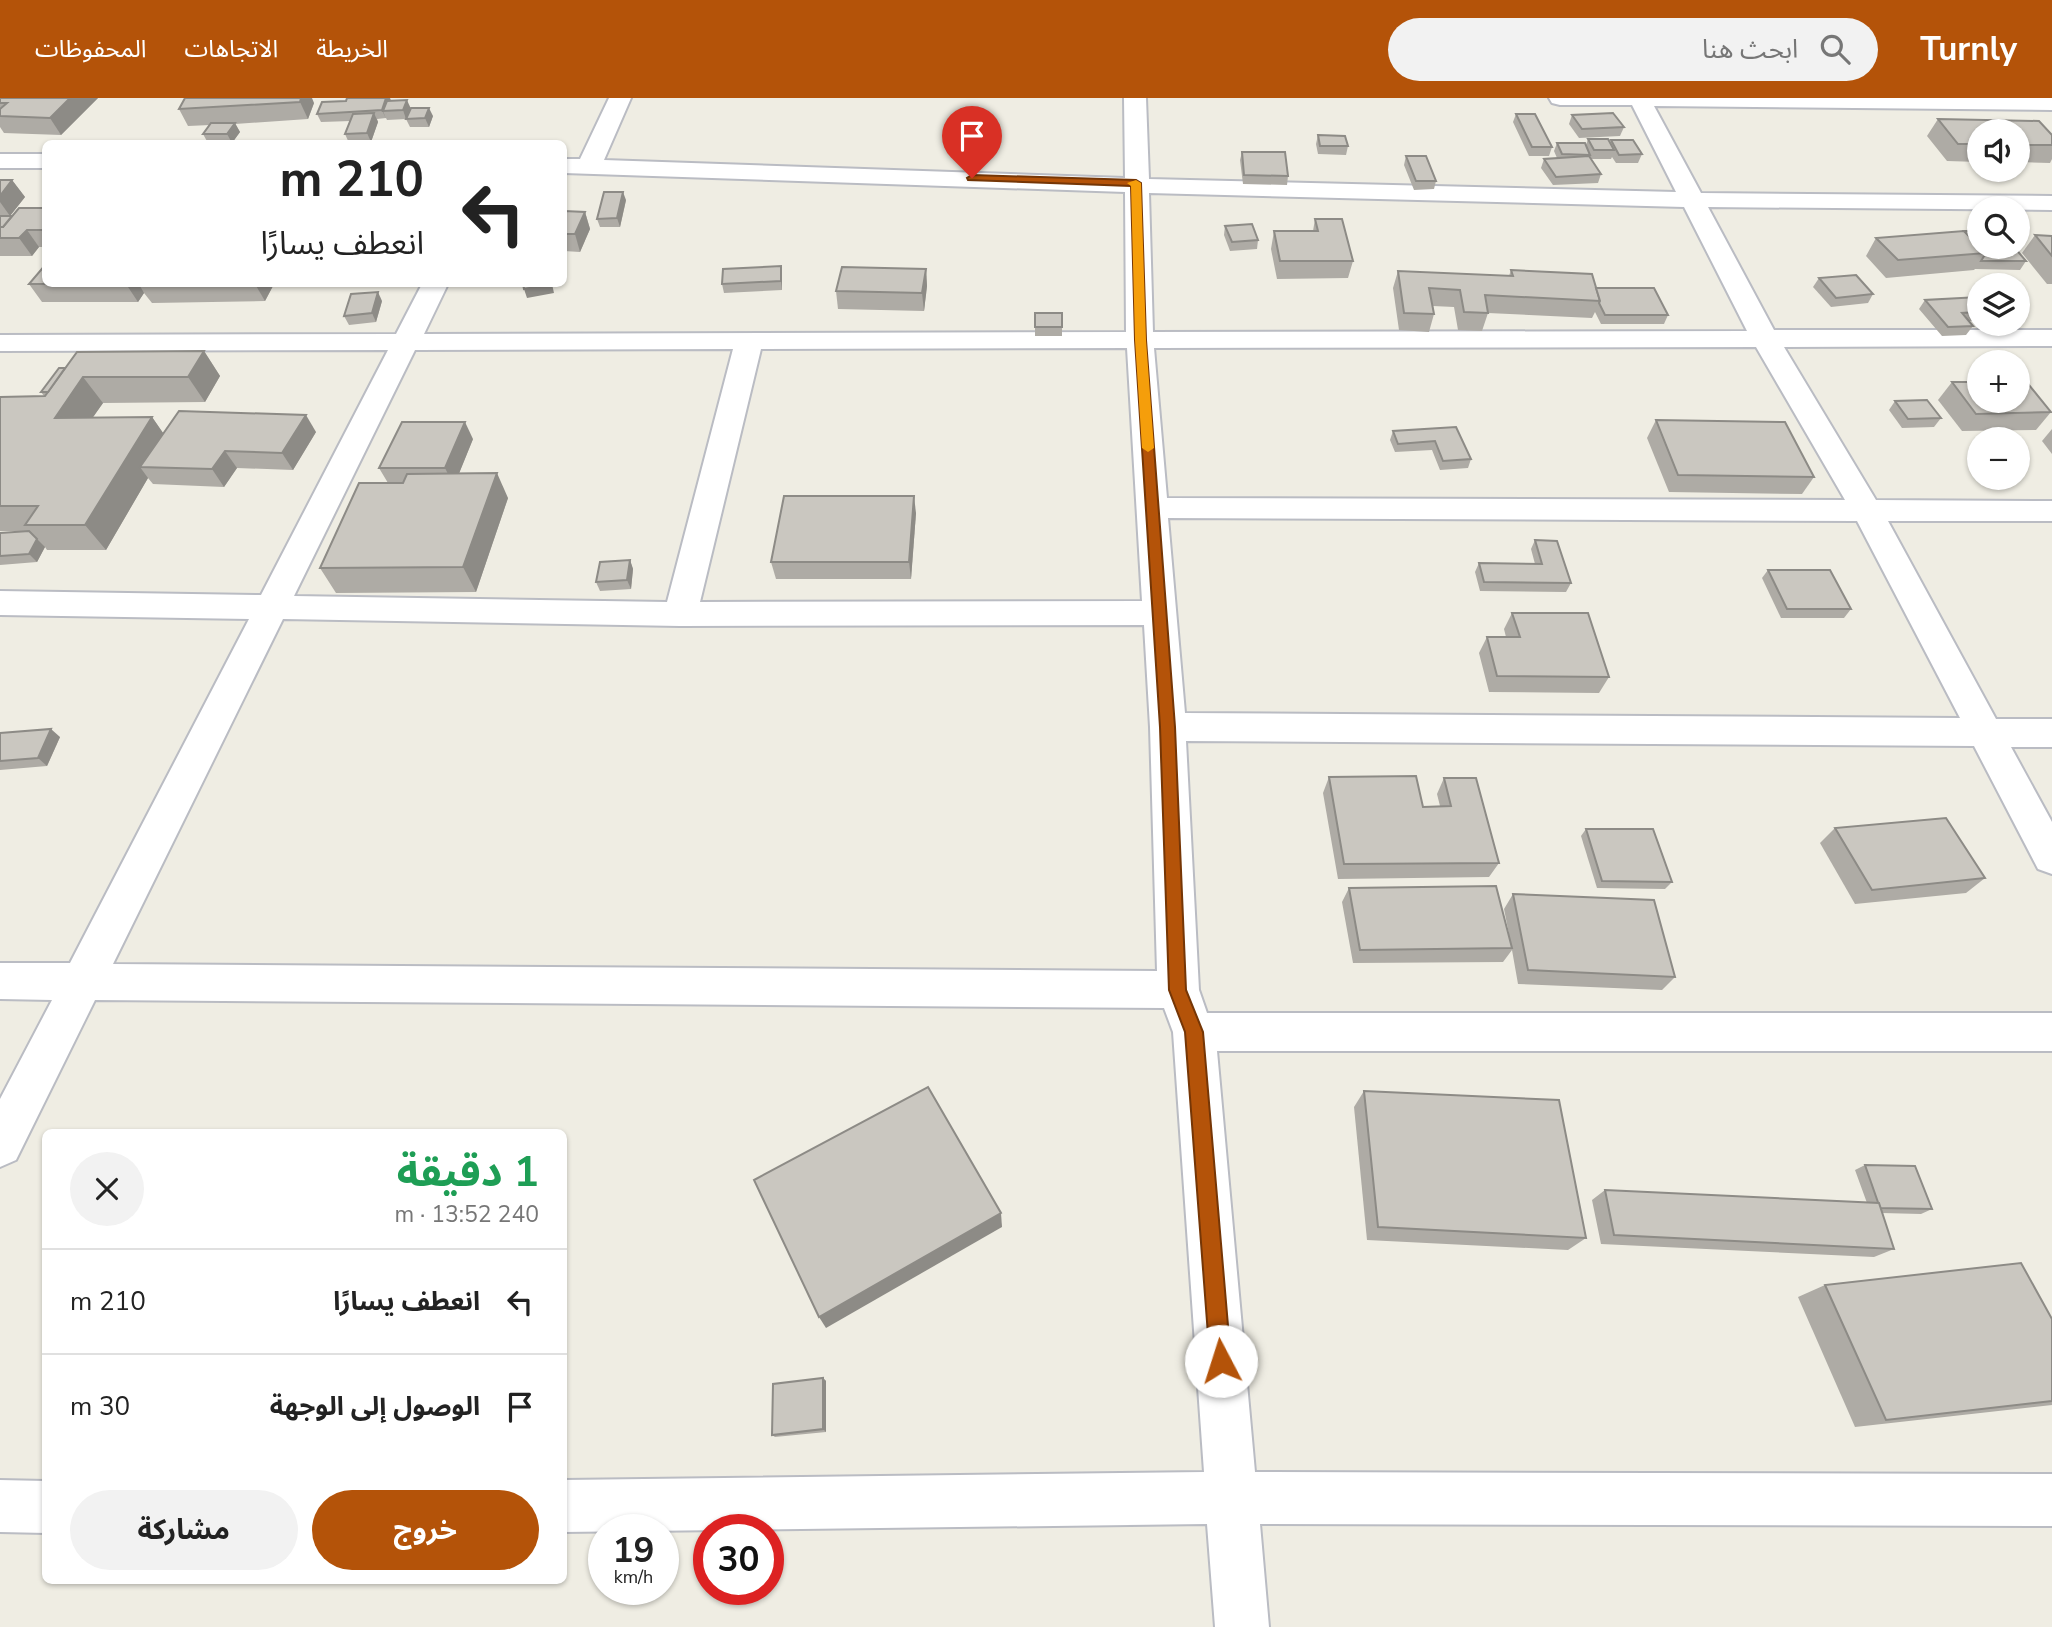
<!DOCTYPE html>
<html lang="ar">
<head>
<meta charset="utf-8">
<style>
	:root { --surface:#fff; --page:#f2f2f2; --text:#222; --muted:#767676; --line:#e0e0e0; --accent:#b45309 }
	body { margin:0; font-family:"Nunito Sans","Noto Sans Arabic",sans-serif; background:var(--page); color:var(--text); direction:rtl; height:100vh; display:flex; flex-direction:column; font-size:26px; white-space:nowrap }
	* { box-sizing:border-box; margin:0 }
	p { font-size:23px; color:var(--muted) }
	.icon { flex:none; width:38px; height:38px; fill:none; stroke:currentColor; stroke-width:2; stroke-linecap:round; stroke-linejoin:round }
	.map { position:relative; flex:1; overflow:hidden; direction:ltr }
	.drawer { position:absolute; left:42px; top:1031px; width:525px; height:455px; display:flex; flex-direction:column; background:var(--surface); border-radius:10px; box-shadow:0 2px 5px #0004; direction:rtl }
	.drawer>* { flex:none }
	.hud { position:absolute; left:42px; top:42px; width:525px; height:147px; border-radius:10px; box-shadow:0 2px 5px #0004; direction:rtl; background:#fff; color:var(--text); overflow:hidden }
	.fabs { position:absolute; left:1967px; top:21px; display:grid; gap:14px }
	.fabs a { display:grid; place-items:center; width:63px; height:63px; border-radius:50%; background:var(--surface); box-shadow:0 2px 5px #0004; font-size:35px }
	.speed { position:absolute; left:588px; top:1416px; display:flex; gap:14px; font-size:35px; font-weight:700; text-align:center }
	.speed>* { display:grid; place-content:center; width:91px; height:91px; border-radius:50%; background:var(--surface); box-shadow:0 2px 5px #0004; line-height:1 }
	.speed small { font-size:18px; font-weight:400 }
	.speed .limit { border:10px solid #d22; background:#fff; color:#111 }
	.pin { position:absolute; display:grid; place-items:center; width:60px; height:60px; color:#fff; margin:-72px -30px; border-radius:50% 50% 50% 0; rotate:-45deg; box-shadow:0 0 7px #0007 }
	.pin .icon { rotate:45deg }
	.me { position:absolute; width:77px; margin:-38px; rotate:355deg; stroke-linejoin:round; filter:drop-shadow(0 0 5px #0008) }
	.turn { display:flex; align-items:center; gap:24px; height:147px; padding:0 28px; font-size:32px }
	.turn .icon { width:91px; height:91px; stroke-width:2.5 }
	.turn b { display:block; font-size:49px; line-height:60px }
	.round { display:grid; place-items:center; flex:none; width:74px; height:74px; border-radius:37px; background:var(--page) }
	.head { display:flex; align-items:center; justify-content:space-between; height:119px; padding:0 28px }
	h1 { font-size:42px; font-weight:700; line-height:52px; color:#1e9e55 }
	.primary-button { display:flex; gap:14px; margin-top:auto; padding:14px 28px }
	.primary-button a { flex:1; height:80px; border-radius:42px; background:var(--accent); color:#fff; font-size:28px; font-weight:700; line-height:80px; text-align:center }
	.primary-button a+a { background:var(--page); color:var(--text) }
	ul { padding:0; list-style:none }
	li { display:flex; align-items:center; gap:21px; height:105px; padding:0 28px; border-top:2px solid var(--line) }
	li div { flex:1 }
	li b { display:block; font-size:26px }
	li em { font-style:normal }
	header { display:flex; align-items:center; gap:42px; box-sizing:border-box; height:98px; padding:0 35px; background:var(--accent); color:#fff }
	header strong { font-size:33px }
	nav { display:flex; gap:38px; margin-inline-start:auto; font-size:24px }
	.search { width:490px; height:63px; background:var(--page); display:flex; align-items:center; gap:18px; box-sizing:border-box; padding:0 24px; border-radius:38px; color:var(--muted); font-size:26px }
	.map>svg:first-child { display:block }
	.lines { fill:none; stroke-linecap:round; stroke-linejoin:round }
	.street-casing { stroke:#babcc3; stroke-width:4 }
	.street { fill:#fff; fill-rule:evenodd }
	.wall { fill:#aeaba5 }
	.shaded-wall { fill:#8d8b86 }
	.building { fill:#cac7c0; stroke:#8d8b86; stroke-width:2 }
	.route { fill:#b45309; stroke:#753606; stroke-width:2 }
	.slow { fill:#f59e0b }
</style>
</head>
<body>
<header>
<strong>Turnly</strong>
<div class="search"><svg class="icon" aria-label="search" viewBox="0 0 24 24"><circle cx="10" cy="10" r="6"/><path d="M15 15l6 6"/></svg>ابحث هنا</div>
<nav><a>الخريطة</a><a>الاتجاهات</a><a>المحفوظات</a></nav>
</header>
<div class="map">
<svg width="2052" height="1529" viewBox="0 0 2052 1529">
	<rect width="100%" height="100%" fill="#efede3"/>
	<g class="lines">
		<g class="street-casing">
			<g id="street">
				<path d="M609,0H631L604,62L1125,80L1124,0H1146L1149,81L1676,94L1632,7H1560L1552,5L1549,0H2052V12L1654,8L1701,95L2052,98V112L1708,109L1774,232H2052V248L1784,249L1876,402L2052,403V423H1888L1996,621H2052V649H2011L2052,724V776L2038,771L1974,648L1186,643L1199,892L1207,915H2052V953H1217L1255,1374L2052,1376V1428L1260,1426L1269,1529H1215L1207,1426L564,1434V1382L1204,1374L1173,934L1164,910L95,902L16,1062L0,1069V1001L52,902L0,901V865H70L249,521L0,517V493L261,497L388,252L0,253V237L396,236L422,186H448L424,236L1126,234L1125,94L564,75V61H580ZM1149,95L1684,109L1747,233L1153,234ZM1756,249L1845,402L1167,400L1154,250ZM1127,250L1142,503L700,504L761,251ZM733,251L667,504L294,498L415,252ZM1168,420L1857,423L1960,620L1185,615ZM283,521L680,528L1144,527L1150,629L1157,873L113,866Z"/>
				<rect x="0" y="56" width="46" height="14"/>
				<path d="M0,1382L46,1383V1435L0,1434Z"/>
			</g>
		</g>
		<use href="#street" class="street"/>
	</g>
	<g class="wall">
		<path d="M0,0H98L61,37L4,35L0,29Z"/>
		<path d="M185,0L314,5L308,21L235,26L240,34L232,45H208L203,36L210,27L188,28L179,11Z"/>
		<path d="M390,0L391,3L433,18L429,29H410L406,21L387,22L386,20L377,21L378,24L371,44L349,45L345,36L351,23L321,24L317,16Z"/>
		<path d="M1516,16L1552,49L1549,58H1529L1513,24Z"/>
		<path d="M1572,17L1624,29L1620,38L1579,40L1569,26Z"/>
		<path d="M1938,21L2052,37V61L2050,65L2018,64V33H1979V64L1947,63L1927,38Z"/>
		<path d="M1318,37L1348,48L1346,57L1318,56L1316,46Z"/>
		<path d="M1588,41L1610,45L1611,42L1642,56L1638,65H1616L1612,59L1611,61H1591L1601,76L1598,85L1553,87L1541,70L1544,61L1557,60L1554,53L1557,45L1586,47Z"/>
		<path d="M1242,54L1288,78L1287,87L1243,86L1240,62Z"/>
		<path d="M1406,58L1436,83L1434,91L1414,92L1404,67Z"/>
		<path d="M0,82H12L25,99L10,118L46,110V149H39L32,158H0Z"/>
		<path d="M626,102L620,129H600L597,121Z"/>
		<path d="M564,113L585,114L590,131L580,154L564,153Z"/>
		<path d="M1315,121L1353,163L1348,180L1277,181L1271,151L1274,133H1313Z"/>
		<path d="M1225,128L1258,142L1257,151L1230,153L1224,137Z"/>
		<path d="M1979,133L2026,163L2020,172L1975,171L1974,172L1886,180L1866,158L1876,140Z"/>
		<path d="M2035,137L2052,138V186H2047L2022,155Z"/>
		<path d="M926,171L927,188L924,213L838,211L836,193Z"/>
		<path d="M1511,172L1596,190L1668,217L1664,226H1601L1595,214L1592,220L1488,215L1482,233L1458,232L1454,209L1433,208L1434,216L1429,234L1399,232L1393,190L1398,173L1509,178Z"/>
		<path d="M782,177V192L724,195L722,186Z"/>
		<path d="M1819,180L1873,196L1868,205L1831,209L1813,189Z"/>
		<path d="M29,186H274L265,203L152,205L144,195L138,204H42Z"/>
		<path d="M1977,191H1979V223H1969L1973,228L1966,237L1942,238L1919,211L1925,202L1971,200Z"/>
		<path d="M382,203L376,224L349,227L344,218Z"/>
		<rect x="1035" y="215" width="27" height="23"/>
		<path d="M204,253L220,278L205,304L103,305L92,320L152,319L163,335L316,334L293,372L237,370L224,389L153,386L148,380L106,452H47L45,449L37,464L0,467V435L27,433H0V299L44,298L41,294L65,270Z"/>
		<path d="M1952,284L2051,314L2036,332L1962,333L1938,302Z"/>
		<path d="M1895,303L1941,320L1934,329L1902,330L1889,312Z"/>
		<path d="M1656,322L1814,379L1802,396L1669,394L1647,340Z"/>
		<path d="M1456,329L1471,361L1468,370L1440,372L1432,352L1395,354L1390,342L1393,333Z"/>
		<path d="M2052,331V356L2042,343Z"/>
		<path d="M473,341L459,375L508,400L476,494L336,495L320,470L388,385L379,370Z"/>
		<path d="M916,415L911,481H776L771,464Z"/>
		<path d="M1535,442L1571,485L1566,494L1480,493L1475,474L1479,465L1535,466L1531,451Z"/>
		<path d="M630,462L633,471L631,491L600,493L596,484Z"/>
		<path d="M1768,472L1851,511L1844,520H1781L1762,480Z"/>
		<path d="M1512,515L1609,579L1599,595L1489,594L1479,555L1487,539H1506L1504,531Z"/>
		<path d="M0,635L60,639L47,668L0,672Z"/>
		<path d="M1329,679L1423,709L1440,708L1437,696L1444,680L1499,765L1489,779L1338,781L1323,695Z"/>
		<path d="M1835,730L1985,780L1966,795L1855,806L1820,745Z"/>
		<path d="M1586,731L1672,784L1665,791L1597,790L1581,738Z"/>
		<path d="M1349,790L1509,836L1504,811L1513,796L1675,879L1662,892L1518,886L1512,852L1503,864L1353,865L1342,804Z"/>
		<path d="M1364,993L1586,1140L1568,1152L1367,1142L1354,1009Z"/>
		<path d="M1865,1067L1932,1111L1921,1116L1882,1115L1894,1151L1874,1159L1601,1146L1592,1102L1605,1092L1867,1105L1855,1072Z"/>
		<path d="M1825,1187L2052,1221V1307L1855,1329L1798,1199Z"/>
		<path d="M823,1280L826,1283V1334L775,1339L772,1337Z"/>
	</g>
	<g class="shaded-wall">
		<path d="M70,0H98L61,37L50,20Z"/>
		<path d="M301,0H312L314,5L308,21L300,4Z"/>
		<path d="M386,0H390L391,4L383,13L386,21L382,12Z"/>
		<path d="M407,2L411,11L406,21L403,12Z"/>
		<path d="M429,10L433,18L429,29L425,20Z"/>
		<path d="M374,15L378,24L371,44L367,35Z"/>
		<path d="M235,25L240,34L232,45L227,36Z"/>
		<path d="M12,82L25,99L10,118L0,104V98Z"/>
		<path d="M623,94L626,102L620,129L617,120Z"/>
		<path d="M585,114L590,131L580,154L575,136Z"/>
		<path d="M27,132L39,149L32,158L19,140Z"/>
		<path d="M781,168L782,177V192L781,183Z"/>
		<path d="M926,171L927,188L924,213L922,195Z"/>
		<path d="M126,186H151L140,188L144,195L138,204Z"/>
		<path d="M255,186H274L265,203Z"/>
		<path d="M552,186L554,195L527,200L524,191Z"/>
		<path d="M378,194L382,203L376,224L372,215Z"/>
		<path d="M204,253L220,278L205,304L188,279Z"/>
		<path d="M83,279L103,305L75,345L55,320Z"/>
		<path d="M306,317L316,334L293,372L282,355Z"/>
		<path d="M152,319L170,345L140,369L148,380L106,452L85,427Z"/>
		<path d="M465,324L473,341L454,388L445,370Z"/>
		<path d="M225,353L237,370L224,389L212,371Z"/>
		<path d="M497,375L508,400L476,494L463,469Z"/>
		<path d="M914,398L916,415L911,481L909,464Z"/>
		<path d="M37,441L45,449L37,464L29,456Z"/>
		<path d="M630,462L633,471L631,491L627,482Z"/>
		<path d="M51,631L60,639L47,668L38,660Z"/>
		<path d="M1001,1115L1002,1129L826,1230L819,1219Z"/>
		<path d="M823,1280L826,1283V1334L823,1331Z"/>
	</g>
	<g class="building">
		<path d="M0,0H70L50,20L0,18V11L7,5H0Z"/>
		<path d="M185,0H301L300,4L179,11Z"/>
		<path d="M347,0H386L382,12L317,16L322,4L346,3Z"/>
		<path d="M407,2L403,12L383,13L387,3Z"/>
		<path d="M411,10H429L425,20L406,21Z"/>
		<path d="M374,15L367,35L345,36L353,16Z"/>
		<path d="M1613,15L1624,29L1582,31L1572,17Z"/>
		<path d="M1516,16H1535L1552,49H1532Z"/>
		<path d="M1938,21L2039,23L2052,37V47H2018V33H1979V46H1958Z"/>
		<path d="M211,25H235L227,36H203Z"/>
		<path d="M1318,37L1345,38L1348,48H1320Z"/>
		<path d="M1588,41H1608L1614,52H1594Z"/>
		<path d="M1611,42H1633L1642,56L1619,57Z"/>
		<path d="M1557,45H1585L1590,57L1562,56Z"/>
		<path d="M1242,54H1285L1288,78L1244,77Z"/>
		<path d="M1406,58H1426L1436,83H1416Z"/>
		<path d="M1589,58L1601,76L1556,79L1544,61Z"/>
		<path d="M0,82H12L0,98Z"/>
		<path d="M604,94H623L617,120L597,121Z"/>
		<path d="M19,110H46V132H27L19,140H0V129H3Z"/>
		<path d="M564,113L585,114L575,136H564Z"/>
		<path d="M0,118H12L3,129H0Z"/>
		<path d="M1315,121H1342L1353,163H1280L1274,133H1318Z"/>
		<path d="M1252,126L1258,142L1232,144L1225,128Z"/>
		<path d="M1964,133L1986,155L1898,162L1876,140Z"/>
		<path d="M1964,133H1979V148Z"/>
		<path d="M2035,137L2052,138V158Z"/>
		<path d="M1980,149H2014L2026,163H1981L1986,155Z"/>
		<path d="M46,166V186H127H29Z"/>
		<path d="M781,168V183L722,186L723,171Z"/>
		<path d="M842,169L926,171L922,195L836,193Z"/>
		<path d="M1511,172L1592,176L1600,203L1485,197L1488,215L1464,214L1460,192L1429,190L1434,216L1404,215L1398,173L1513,178Z"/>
		<path d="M1856,177L1873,196L1836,200L1819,180Z"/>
		<path d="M141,186H235L140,188Z"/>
		<path d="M523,186H551L524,191Z"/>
		<path d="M1596,190H1654L1668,217H1605L1599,205L1600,203Z"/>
		<path d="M378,194L372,215L344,218L351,196Z"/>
		<path d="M1979,199V214L1962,215L1973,228L1948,229L1925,202Z"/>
		<rect x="1035" y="215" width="27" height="14"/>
		<path d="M204,253L188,279H83L55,320L152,319L85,427H25L38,408H0V299L45,298L77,254Z"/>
		<path d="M59,270H65L48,294H41Z"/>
		<path d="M2018,282H2025L2051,314L1976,316L1952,284H1979V303H2018Z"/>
		<path d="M1927,302L1941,320L1908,321L1895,303Z"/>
		<path d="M179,313L306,317L282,355L225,353L212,371L140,369Z"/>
		<path d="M1656,322L1785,324L1814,379L1678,377Z"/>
		<path d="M402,324H465L445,370H379Z"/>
		<path d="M1456,329L1471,361L1443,363L1435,343L1398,346L1393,333Z"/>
		<path d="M497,375L463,469L320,470L359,385H403L407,376Z"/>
		<path d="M784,398H914L909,464H771Z"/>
		<path d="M29,433L37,441L29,456L0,458V435Z"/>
		<path d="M1535,442L1557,443L1571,485L1484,484L1479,465L1542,466Z"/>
		<path d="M630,462L627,482L596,484L600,464Z"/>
		<path d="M1768,472H1830L1851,511H1787Z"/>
		<path d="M1512,515H1588L1609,579L1497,578L1487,539H1520Z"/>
		<path d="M51,631L38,660L0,663V635Z"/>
		<path d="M1416,678L1423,709L1451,708L1444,680H1476L1499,765L1344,766L1329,679Z"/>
		<path d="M1946,720L1985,780L1872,792L1835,730Z"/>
		<path d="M1586,731H1653L1672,784L1602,783Z"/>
		<path d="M1496,788L1512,850L1360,852L1349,790Z"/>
		<path d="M1513,796L1654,802L1675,879L1528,872Z"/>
		<path d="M928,989L1001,1115L819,1219L754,1082Z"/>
		<path d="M1364,993L1559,1002L1586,1140L1378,1129Z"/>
		<path d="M1865,1067L1915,1068L1932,1111L1880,1110Z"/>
		<path d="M1605,1092L1879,1105L1894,1151L1614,1137Z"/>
		<path d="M2021,1165L2052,1221V1303L1886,1322L1825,1187Z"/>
		<path d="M823,1280V1331L772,1337L773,1286Z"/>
	</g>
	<path class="route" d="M972,77L1136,82L1141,85L1146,242L1175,629L1186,892L1203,934L1231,1263L1228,1270L1221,1273L1213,1270L1210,1263L1185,934L1169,892L1160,629L1135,242L1131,88L968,82L967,80Z"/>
	<path class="slow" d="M1136,82L1141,85L1146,242L1154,350L1148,354L1142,350L1135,242L1131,88L1127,85Z"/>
</svg>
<div class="fabs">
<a><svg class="icon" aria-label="sound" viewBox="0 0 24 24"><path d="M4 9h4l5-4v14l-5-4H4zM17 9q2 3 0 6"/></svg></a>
<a><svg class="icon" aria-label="search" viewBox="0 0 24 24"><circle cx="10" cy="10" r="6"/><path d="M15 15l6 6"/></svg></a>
<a><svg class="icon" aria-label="layers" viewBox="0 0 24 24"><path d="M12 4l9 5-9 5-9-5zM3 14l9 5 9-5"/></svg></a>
<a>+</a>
<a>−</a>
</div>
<div class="speed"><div>19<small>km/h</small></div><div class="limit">30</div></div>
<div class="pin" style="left:972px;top:80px;background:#d93025"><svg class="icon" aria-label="arrive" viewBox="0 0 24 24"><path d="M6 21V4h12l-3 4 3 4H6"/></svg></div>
<svg class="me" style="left:1221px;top:1263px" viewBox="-20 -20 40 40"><circle r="19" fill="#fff"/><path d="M0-13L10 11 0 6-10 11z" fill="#b45309"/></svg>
<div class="hud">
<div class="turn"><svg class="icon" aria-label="left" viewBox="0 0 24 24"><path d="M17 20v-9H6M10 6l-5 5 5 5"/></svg><div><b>210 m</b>انعطف يسارًا</div></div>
</div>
<section class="drawer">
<div class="head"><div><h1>1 دقيقة</h1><p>240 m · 13:52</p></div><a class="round"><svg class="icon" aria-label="close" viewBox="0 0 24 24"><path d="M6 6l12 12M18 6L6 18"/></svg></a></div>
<ul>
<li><svg class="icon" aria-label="left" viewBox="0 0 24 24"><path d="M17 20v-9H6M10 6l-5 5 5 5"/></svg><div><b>انعطف يسارًا</b></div><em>210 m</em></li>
<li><svg class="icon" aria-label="arrive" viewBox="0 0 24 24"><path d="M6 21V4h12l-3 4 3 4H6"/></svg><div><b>الوصول إلى الوجهة</b></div><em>30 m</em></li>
</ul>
<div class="primary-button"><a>خروج</a><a>مشاركة</a></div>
</section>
</div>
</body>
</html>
